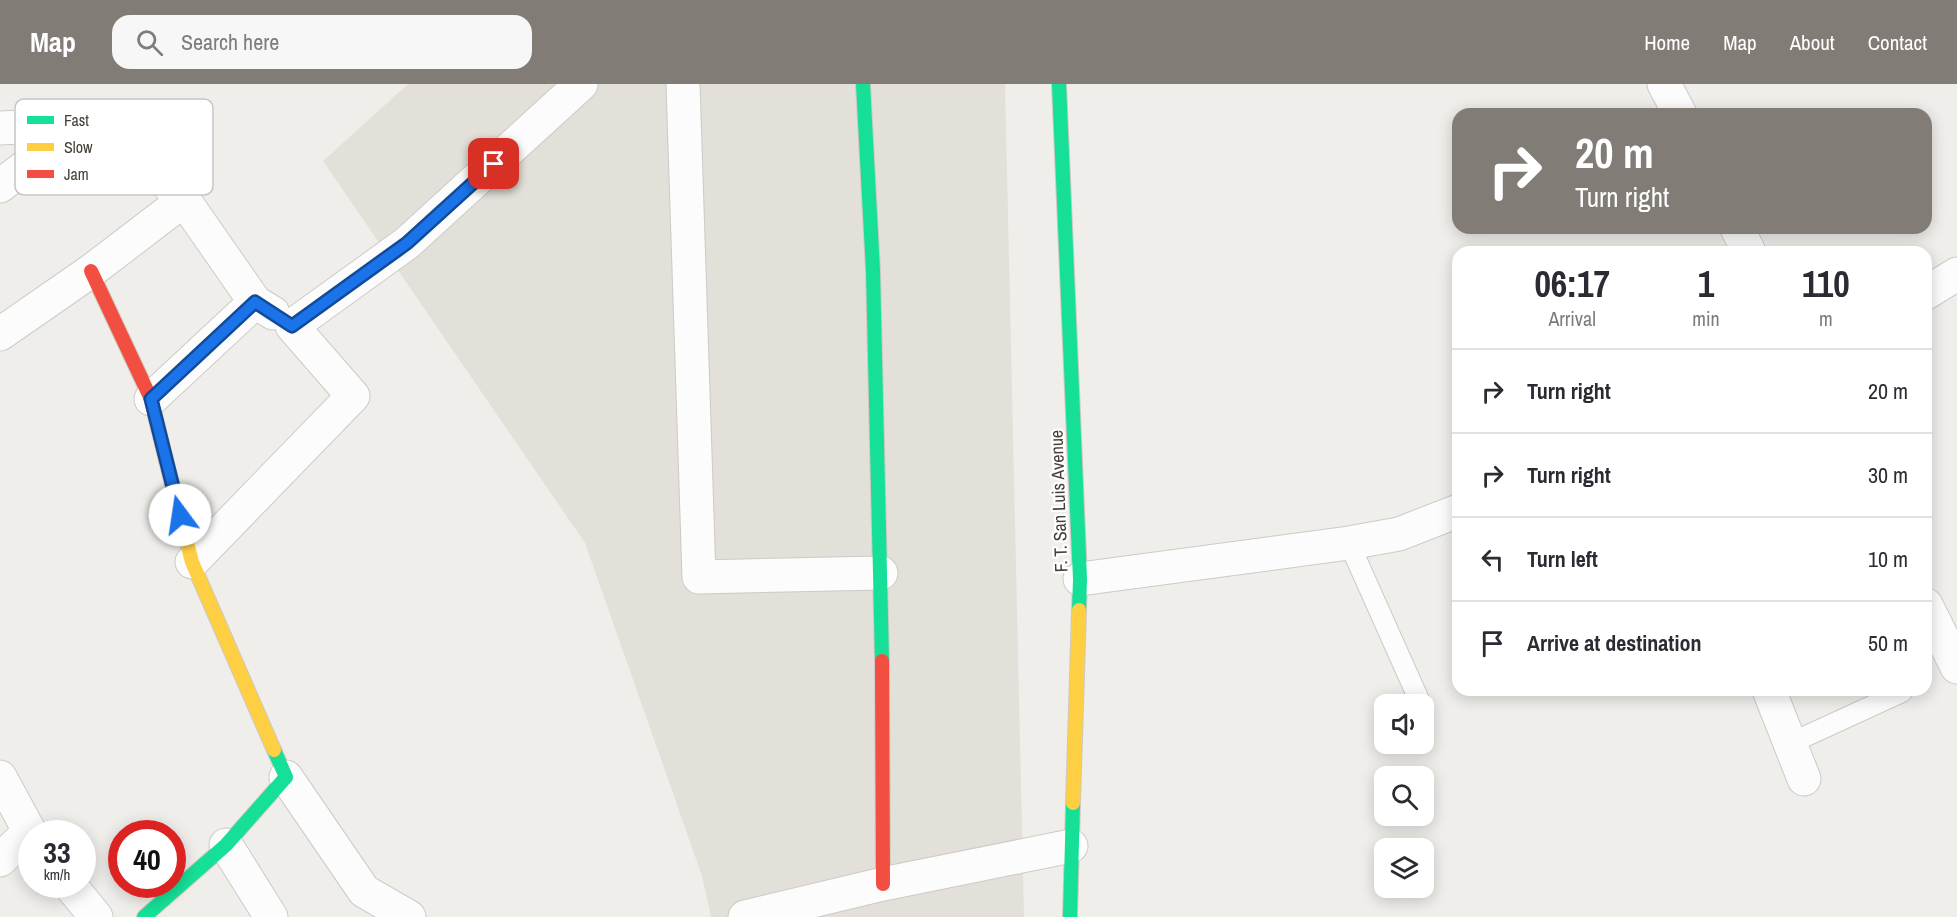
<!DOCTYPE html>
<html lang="en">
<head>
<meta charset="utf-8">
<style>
	:root { --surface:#fff; --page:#f7f7f7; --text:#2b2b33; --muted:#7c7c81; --line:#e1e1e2; --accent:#827c76 }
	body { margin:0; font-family:"Archivo Narrow",sans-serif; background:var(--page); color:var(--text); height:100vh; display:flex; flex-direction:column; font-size:22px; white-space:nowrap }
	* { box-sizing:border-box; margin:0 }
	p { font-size:20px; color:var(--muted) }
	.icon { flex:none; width:33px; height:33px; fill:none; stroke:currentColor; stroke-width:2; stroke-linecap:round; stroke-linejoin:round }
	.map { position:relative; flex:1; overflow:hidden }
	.sheet { position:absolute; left:1452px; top:162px; width:480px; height:450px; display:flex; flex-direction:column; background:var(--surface); border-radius:18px; box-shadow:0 3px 15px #0003 }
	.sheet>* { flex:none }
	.top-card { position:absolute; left:1452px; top:24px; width:480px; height:126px; border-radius:18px; box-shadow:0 3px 15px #0003; background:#827c76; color:#fff; overflow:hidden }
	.tools { position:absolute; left:1374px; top:610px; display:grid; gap:12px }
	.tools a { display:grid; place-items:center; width:60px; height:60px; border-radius:12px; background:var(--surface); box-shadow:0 3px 15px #0003; font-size:30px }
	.speed { position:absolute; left:18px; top:736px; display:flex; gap:12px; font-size:30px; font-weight:700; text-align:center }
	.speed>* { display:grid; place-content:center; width:78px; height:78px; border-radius:50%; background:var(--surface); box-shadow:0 3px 15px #0003; line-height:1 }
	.speed small { font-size:15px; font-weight:400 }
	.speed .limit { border:9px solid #d22; background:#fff; color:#111 }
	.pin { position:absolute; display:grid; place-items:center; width:51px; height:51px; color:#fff; margin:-26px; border-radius:12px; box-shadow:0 3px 9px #0006 }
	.me { position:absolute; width:66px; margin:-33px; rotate:346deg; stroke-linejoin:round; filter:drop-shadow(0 0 4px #0008) }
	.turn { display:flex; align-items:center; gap:21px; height:126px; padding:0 24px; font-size:27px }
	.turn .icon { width:78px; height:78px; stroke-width:2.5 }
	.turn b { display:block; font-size:42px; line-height:51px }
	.eta { display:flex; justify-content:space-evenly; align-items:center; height:102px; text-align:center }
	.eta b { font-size:36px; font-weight:700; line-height:42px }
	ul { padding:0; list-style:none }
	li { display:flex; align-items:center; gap:18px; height:84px; padding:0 24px; border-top:2px solid var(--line) }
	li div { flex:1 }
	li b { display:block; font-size:22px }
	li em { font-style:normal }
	header { display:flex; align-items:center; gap:36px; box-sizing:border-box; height:84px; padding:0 30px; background:var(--accent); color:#fff }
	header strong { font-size:28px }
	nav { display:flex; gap:33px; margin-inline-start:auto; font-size:21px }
	.search { width:420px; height:54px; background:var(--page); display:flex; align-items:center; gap:15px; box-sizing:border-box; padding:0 21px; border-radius:18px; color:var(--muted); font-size:22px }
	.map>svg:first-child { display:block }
	.residential { fill:#e3e0d9 }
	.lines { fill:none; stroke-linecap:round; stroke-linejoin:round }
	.lane-casing { stroke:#cdcac7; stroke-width:22 }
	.street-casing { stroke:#cdcac7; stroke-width:35 }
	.fast-casing { stroke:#cecac2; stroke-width:16 }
	.slow-casing { stroke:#cecac2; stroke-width:16 }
	.jam-casing { stroke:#cecac2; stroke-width:16 }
	.lane { stroke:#fdfcfc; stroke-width:20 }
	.street { stroke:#fdfcfc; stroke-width:33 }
	.fast { stroke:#16e098; stroke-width:14 }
	.slow { stroke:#ffcf43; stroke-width:14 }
	.jam { stroke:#f24e42; stroke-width:14 }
	.route-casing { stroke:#114b97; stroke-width:15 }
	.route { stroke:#1a73e8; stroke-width:10 }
	.labels { text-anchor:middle; stroke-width:4.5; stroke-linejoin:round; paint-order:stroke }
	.street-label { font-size:18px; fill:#463f37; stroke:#fff }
	.key { fill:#fff; stroke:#c8c5c3; stroke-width:1.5 }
	.key-label { font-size:16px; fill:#463f37 }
</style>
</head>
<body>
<header>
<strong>Map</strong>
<div class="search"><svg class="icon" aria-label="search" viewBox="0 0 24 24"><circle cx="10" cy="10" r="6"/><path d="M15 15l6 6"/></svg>Search here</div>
<nav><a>Home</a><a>Map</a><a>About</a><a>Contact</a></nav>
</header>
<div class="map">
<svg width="1957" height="833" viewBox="0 0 1957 833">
	<rect width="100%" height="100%" fill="#f0eeeb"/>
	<path class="residential" d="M408,0H1005L1024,833H711L702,792L585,459L323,77Z"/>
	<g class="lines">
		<g class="lane-casing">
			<g id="lane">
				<path d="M1349,459L1420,618"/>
				<path d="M1791,659L1902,608"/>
			</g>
		</g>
		<g class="street-casing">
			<g id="street">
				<path d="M683,0L699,493L881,489"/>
				<path d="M1664,0L1680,30"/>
				<path d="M0,44L104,39L184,116L255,218"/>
				<path d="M0,102L81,40"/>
				<path d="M1737,144L1749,168"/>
				<path d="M1926,209L1957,190"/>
				<path d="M0,250L91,187L184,116"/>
				<path d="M151,315L255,218L273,229"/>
				<path d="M192,478L353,312L292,242L407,159L581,0"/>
				<path d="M1080,495L1349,459L1399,450L1458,427"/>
				<path d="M1926,521L1957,583"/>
				<path d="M1769,606L1804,695"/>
				<path d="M0,693L32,752"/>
				<path d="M286,693L364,807L409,833"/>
				<path d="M226,761L271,833"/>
				<path d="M0,776L28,749"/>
				<path d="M70,801L96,833"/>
				<path d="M745,833L883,800L1071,762"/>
			</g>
		</g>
		<g class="fast-casing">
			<g id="fast">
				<path d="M863,0L873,187L882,577"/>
				<path d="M1059,0L1080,495L1079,526"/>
				<path d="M144,833L226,761L286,693L274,666"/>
				<path d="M1070,833L1073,719"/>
			</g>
		</g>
		<g class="slow-casing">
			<g id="slow">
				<path d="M166,376L192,478L274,666"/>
				<path d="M1073,719L1079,526"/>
			</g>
		</g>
		<g class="jam-casing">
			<g id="jam">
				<path d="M91,187L151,315L166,376"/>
				<path d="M882,577L883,800"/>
			</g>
		</g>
		<use href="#lane" class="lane"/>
		<use href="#street" class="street"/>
		<use href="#fast" class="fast"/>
		<use href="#slow" class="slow"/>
		<use href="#jam" class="jam"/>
	</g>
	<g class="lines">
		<g class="route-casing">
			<path id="route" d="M180,431L151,315L255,218L292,242L407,159L494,80"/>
		</g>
		<use href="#route" class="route"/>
	</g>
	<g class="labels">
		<g class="street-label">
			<text transform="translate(1059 417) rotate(-92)" y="6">F. T. San Luis Avenue</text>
		</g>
	</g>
	<rect x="15" y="15" width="198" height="96" rx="9" class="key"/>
	<rect x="27" y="32" width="27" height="8" fill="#16e098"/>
	<rect x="27" y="59" width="27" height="8" fill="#ffcf43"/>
	<rect x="27" y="86" width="27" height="8" fill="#f24e42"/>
	<g class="key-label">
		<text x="64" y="42">Fast</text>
		<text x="64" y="69">Slow</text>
		<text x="64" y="96">Jam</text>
	</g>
</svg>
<div class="tools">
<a><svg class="icon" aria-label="sound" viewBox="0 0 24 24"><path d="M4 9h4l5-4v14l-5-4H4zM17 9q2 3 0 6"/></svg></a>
<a><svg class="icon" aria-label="search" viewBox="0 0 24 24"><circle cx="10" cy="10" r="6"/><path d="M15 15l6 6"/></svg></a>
<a><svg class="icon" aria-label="layers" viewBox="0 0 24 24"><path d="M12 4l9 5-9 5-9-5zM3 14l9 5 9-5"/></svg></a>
</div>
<div class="speed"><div>33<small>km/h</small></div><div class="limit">40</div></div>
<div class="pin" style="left:494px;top:80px;background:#d93025"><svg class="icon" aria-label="arrive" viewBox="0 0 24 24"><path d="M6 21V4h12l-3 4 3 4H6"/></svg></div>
<svg class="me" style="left:180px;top:431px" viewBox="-20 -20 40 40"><circle r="19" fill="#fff"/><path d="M0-13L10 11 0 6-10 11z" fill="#1a73e8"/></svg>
<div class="top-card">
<div class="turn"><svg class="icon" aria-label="right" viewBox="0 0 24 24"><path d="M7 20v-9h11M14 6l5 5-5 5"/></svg><div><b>20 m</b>Turn right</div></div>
</div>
<section class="sheet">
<div class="eta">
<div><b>06:17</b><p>Arrival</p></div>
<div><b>1</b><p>min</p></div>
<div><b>110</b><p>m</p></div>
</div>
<ul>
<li><svg class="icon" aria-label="right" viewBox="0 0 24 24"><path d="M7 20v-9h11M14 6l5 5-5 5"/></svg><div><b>Turn right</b></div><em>20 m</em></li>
<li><svg class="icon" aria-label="right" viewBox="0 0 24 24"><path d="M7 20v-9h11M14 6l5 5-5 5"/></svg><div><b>Turn right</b></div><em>30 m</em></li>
<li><svg class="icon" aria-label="left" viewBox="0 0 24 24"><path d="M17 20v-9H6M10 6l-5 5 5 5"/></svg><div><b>Turn left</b></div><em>10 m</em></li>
<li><svg class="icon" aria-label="arrive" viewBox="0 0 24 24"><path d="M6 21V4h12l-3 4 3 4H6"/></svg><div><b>Arrive at destination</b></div><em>50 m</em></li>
</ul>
</section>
</div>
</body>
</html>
